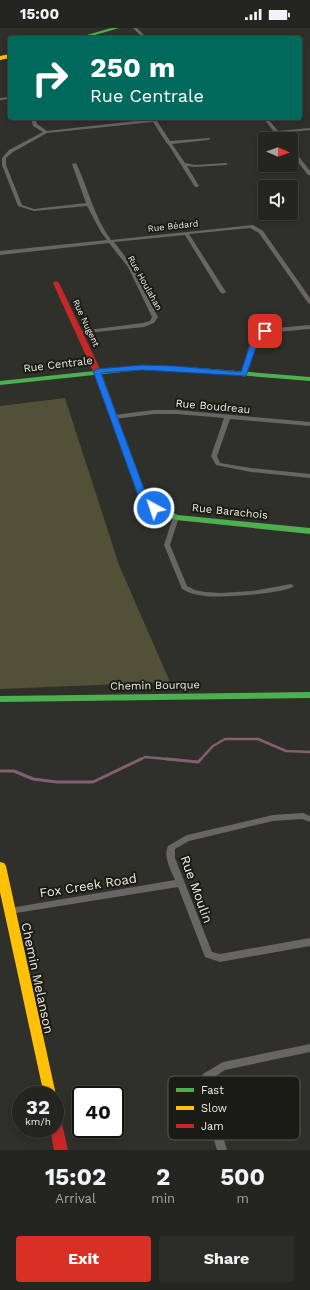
<!DOCTYPE html>
<html lang="en">
<head>
<meta charset="utf-8">
<style>
	:root { --surface:#242420; --page:#2c2c29; --text:#f1f3f6; --muted:#a3a4a5; --line:#41413e; --accent:#d93025 }
	body { margin:0; font-family:"Work Sans",sans-serif; background:var(--page); color:var(--text); height:100vh; display:flex; flex-direction:column; font-size:15px; white-space:nowrap }
	* { box-sizing:border-box; margin:0 }
	p { font-size:13px; color:var(--muted) }
	.icon { flex:none; width:22px; height:22px; fill:none; stroke:currentColor; stroke-width:2; stroke-linecap:round; stroke-linejoin:round }
	.map { position:relative; height:1122px; overflow:hidden }
	.drawer { display:flex; flex-direction:column; background:var(--surface); flex:1 }
	.drawer>* { flex:none }
	.banner { position:absolute; left:8px; top:8px; width:294px; height:84px; border-radius:4px; box-shadow:0 2px 6px #0003,0 0 0 1px var(--line); background:#00695c; color:#fff; overflow:hidden }
	.needle { width:26px; rotate:92deg }
	.tools { position:absolute; left:258px; top:104px; display:grid; gap:8px }
	.tools a { display:grid; place-items:center; width:40px; height:40px; border-radius:4px; background:var(--surface); box-shadow:0 2px 6px #0003,0 0 0 1px var(--line); font-size:20px }
	.speed { position:absolute; left:12px; top:1058px; display:flex; gap:8px; font-size:20px; font-weight:700; text-align:center }
	.speed>* { display:grid; place-content:center; width:52px; height:52px; border-radius:50%; background:var(--surface); box-shadow:0 2px 6px #0003,0 0 0 1px var(--line); line-height:1 }
	.speed small { font-size:10px; font-weight:400 }
	.speed .limit { border:2px solid #111; border-radius:6px; background:#fff; color:#111 }
	.pin { position:absolute; display:grid; place-items:center; width:34px; height:34px; color:#fff; margin:-17px; border-radius:8px; box-shadow:0 2px 6px #0006 }
	.me { position:absolute; width:44px; margin:-22px; rotate:320deg; stroke-linejoin:round; filter:drop-shadow(0 0 3px #0008) }
	.turn { display:flex; align-items:center; gap:14px; height:84px; padding:0 16px; font-size:18px }
	.turn .icon { width:52px; height:52px; stroke-width:2.5 }
	.turn b { display:block; font-size:28px; line-height:34px }
	.eta { display:flex; justify-content:space-evenly; align-items:center; height:68px; text-align:center }
	.eta b { font-size:24px; font-weight:700; line-height:28px }
	.primary-button { display:flex; gap:8px; margin-top:auto; padding:8px 16px }
	.primary-button a { flex:1; height:46px; border-radius:4px; background:var(--accent); color:#fff; font-size:16px; font-weight:700; line-height:46px; text-align:center }
	.primary-button a+a { background:var(--page); color:var(--text) }
	.status { display:flex; justify-content:space-between; align-items:center; height:28px; padding:0 20px; background:var(--surface); direction:ltr }
	.status svg { height:11px; fill:currentColor }
	.map>svg:first-child { display:block }
	.green { fill:#505137 }
	.lines { fill:none; stroke-linecap:round; stroke-linejoin:round }
	.stream-far1 { stroke:#845e74; stroke-width:2.5 }
	.stream { stroke:#845e74; stroke-width:3 }
	.street { fill:#676665; fill-rule:evenodd }
	.fast { fill:#4caf50; fill-rule:evenodd }
	.slow { fill:#ffc107; fill-rule:evenodd }
	.jam { fill:#c62828; fill-rule:evenodd }
	.route { fill:#1a73e8; stroke:#114b97 }
	.labels { text-anchor:middle; stroke-width:4; stroke-linejoin:round; paint-order:stroke }
	.far-street-label { font-size:9px; fill:#edede4; stroke:#1b1b15 }
	.street-label { font-size:11px; fill:#edede4; stroke:#1b1b15 }
	.near-street-label { font-size:13px; fill:#edede4; stroke:#1b1b15 }
	.key { fill:#1b1b15; stroke:#5a5a53; stroke-width:1 }
	.key-label { font-size:11px; fill:#edede4 }
</style>
</head>
<body>
<div class="status"><b>15:00</b><svg viewBox="0 0 49 12"><path d="M0 12V9h3v3zM5 12V6h3v6zM10 12V3h3v9zM15 12V0h3v12zM26 1h20v11H26zM47 4h2v5h-2z"/></svg></div>
<div class="map">
<svg width="310" height="1122" viewBox="0 0 310 1122">
	<rect width="100%" height="100%" fill="#30302a"/>
	<path class="green" d="M65,370L119,537L170,654L0,661V378Z"/>
	<g class="lines">
		<g class="stream-far1">
			<path d="M139,732L145,729L178,732"/>
			<path d="M200,732L213,718L225,711H258L286,723L310,724"/>
		</g>
		<g class="stream">
			<path d="M167,731L198,734L201,731"/>
			<path d="M0,743H14L33,751L57,754H93L141,731"/>
		</g>
		<g class="street">
			<path d="M133,0H137L147,10H143Z"/>
			<path d="M10,69V71L0,72V70Z"/>
			<path d="M31,90H35L37,96L47,103L154,91L179,90L177,91L157,93L170,113L210,110V111L208,112L172,116L185,135L195,137L226,135L228,136L226,137L195,139L187,138L199,158L197,159H195L168,116L166,115V114L153,94L47,105L13,124L6,130V137L22,177L34,181L86,175L72,136L76,135C88,160 94,189 111,212L253,197L263,203L310,270V276L308,275L259,205L250,200L189,206L226,264L223,266L220,264L185,207L114,214L133,239L158,289L154,295L144,299L78,306V304L80,303L143,295L150,293L152,289L128,239L109,215L0,227V223L107,212L101,204L87,178L34,183L18,178L2,137V130L9,122L43,104L33,98Z"/>
			<path d="M263,90H267L278,103L310,100V102L280,105L284,111H280Z"/>
			<path d="M291,121H293L310,143V147H308L291,125Z"/>
			<path d="M310,297V301L266,305L258,311L247,347L244,349L242,348L241,347L253,309L265,301Z"/>
			<path d="M154,382H177L310,394V398L230,391L217,428L220,435L251,440L310,446V450L251,444L216,437L211,428L224,390L177,386H154L114,391L111,389L114,387Z"/>
			<path d="M176,487L179,489L170,517L187,558L195,562L205,564L220,565L252,563L291,556L294,558C284,566 220,570 205,568C196,567 189,565 182,561L164,517L173,489Z"/>
			<path d="M303,785L310,788V794L302,791L273,793L189,813L175,821V830L212,924L220,926L310,910V918L220,934L205,929L178,859L10,886L7,885L6,883L7,881L10,880L175,852C171,842 163,829 168,818L187,807L273,787Z"/>
			<path d="M310,1016V1024L225,1042L210,1052L208,1059L227,1122H217L198,1059L203,1046L223,1034Z"/>
		</g>
		<g class="fast">
			<path d="M111,0H119L85,10H77Z"/>
			<path d="M141,338H175L310,349V353L175,342H141L0,357V353Z"/>
			<path d="M118,407H121L125,409L147,469L157,478L178,487L310,500V506L176,492L151,482L139,470L117,409Z"/>
			<path d="M310,664V670L0,674V668Z"/>
		</g>
		<g class="slow">
			<path d="M10,26V30L0,32V28Z"/>
			<path d="M0,834L4,835L6,838L56,1067L55,1070V1067H44L0,864Z"/>
		</g>
		<g class="jam">
			<path d="M56,253L59,255L101,343L125,409L124,411H121L117,409L93,343L53,255Z"/>
			<path d="M55,1086L60,1088L61,1092L68,1122H54L50,1101H55Z"/>
		</g>
	</g>
	<path class="route" d="M263,302L269,303L259,311L246,348L142,342L101,345L147,469L158,480L157,482H151L139,470L93,343L97,341L142,337L175,338L241,344L252,310Z"/>
	<g class="labels">
		<g class="far-street-label">
			<text transform="translate(173 198) rotate(-6)" y="3">Rue Bédard</text>
			<text transform="translate(145 255) rotate(61)" y="3">Rue Houlahan</text>
			<text transform="translate(86 295) rotate(65)" y="3">Rue Nugent</text>
		</g>
		<g class="street-label">
			<text transform="translate(58 336) rotate(-7)" y="4">Rue Centrale</text>
			<text transform="translate(213 378) rotate(5)" y="4">Rue Boudreau</text>
			<text transform="translate(230 483) rotate(6)" y="4">Rue Barachois</text>
			<text transform="translate(155 657) rotate(-1)" y="4">Chemin Bourque</text>
		</g>
		<g class="near-street-label">
			<text transform="translate(88 857) rotate(-9)" y="5">Fox Creek Road</text>
			<text transform="translate(197 861) rotate(70)" y="5">Rue Moulin</text>
			<text transform="translate(38 950) rotate(78)" y="5">Chemin Melanson</text>
		</g>
	</g>
	<rect x="168" y="1048" width="132" height="64" rx="6" class="key"/>
	<rect x="176" y="1060" width="18" height="4" fill="#4caf50"/>
	<rect x="176" y="1078" width="18" height="4" fill="#ffc107"/>
	<rect x="176" y="1096" width="18" height="4" fill="#c62828"/>
	<g class="key-label">
		<text x="201" y="1066">Fast</text>
		<text x="201" y="1084">Slow</text>
		<text x="201" y="1102">Jam</text>
	</g>
</svg>
<div class="tools">
<a><svg class="needle" viewBox="-14 -14 28 28"><path d="M0-13l5 13h-10z" fill="#e53935"/><path d="M0 13l5-13h-10z" fill="#a3a4a5"/></svg></a>
<a><svg class="icon" aria-label="sound" viewBox="0 0 24 24"><path d="M4 9h4l5-4v14l-5-4H4zM17 9q2 3 0 6"/></svg></a>
</div>
<div class="speed"><div>32<small>km/h</small></div><div class="limit">40</div></div>
<div class="pin" style="left:265px;top:303px;background:#d93025"><svg class="icon" aria-label="arrive" viewBox="0 0 24 24"><path d="M6 21V4h12l-3 4 3 4H6"/></svg></div>
<svg class="me" style="left:154px;top:480px" viewBox="-20 -20 40 40"><circle r="17" fill="#1a73e8" stroke="#fff" stroke-width="3"/><path d="M0-11L8 9 0 5-8 9z" fill="#fff"/></svg>
<div class="banner">
<div class="turn"><svg class="icon" aria-label="right" viewBox="0 0 24 24"><path d="M7 20v-9h11M14 6l5 5-5 5"/></svg><div><b>250 m</b>Rue Centrale</div></div>
</div>
</div>
<section class="drawer">
<div class="eta">
<div><b>15:02</b><p>Arrival</p></div>
<div><b>2</b><p>min</p></div>
<div><b>500</b><p>m</p></div>
</div>
<div class="primary-button"><a>Exit</a><a>Share</a></div>
</section>
</body>
</html>
